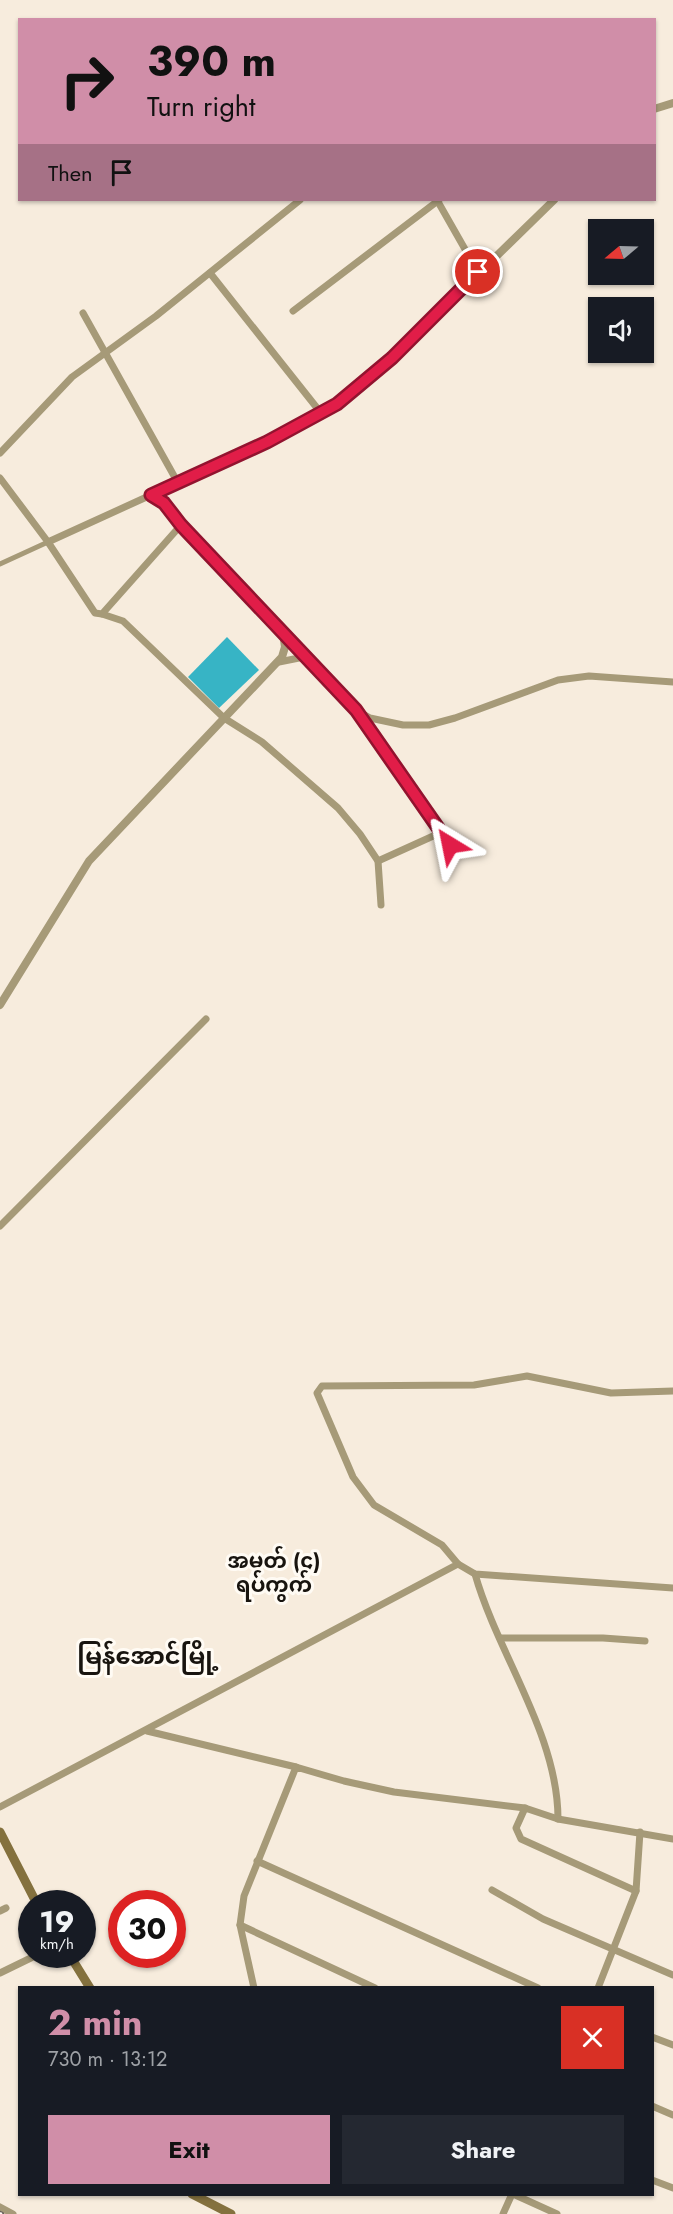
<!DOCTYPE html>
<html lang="en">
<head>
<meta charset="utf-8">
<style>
	:root { --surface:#171b24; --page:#242831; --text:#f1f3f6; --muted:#9ea1a6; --accent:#d08ea8 }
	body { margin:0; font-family:Jost,"Noto Sans Myanmar",sans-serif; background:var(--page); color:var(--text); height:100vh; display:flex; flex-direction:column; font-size:22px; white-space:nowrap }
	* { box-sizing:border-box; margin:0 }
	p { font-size:20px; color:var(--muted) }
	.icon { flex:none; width:33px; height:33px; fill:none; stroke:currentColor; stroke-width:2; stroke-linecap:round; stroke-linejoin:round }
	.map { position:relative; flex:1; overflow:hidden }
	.drawer { position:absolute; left:18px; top:1986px; width:636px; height:210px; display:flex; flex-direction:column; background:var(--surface); border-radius:0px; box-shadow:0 2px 4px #0004 }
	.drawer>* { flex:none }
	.top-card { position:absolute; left:18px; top:18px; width:638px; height:183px; border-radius:0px; box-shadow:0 2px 4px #0004; background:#d08ea8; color:#111; overflow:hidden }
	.needle { width:39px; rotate:251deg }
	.controls { position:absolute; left:588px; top:219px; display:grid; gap:12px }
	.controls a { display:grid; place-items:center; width:66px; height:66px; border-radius:0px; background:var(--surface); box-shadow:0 2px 4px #0004; font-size:30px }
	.speed { position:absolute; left:18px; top:1890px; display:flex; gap:12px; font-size:30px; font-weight:700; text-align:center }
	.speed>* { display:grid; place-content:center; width:78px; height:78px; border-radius:50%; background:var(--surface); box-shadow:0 2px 4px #0004; line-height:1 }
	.speed small { font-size:15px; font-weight:400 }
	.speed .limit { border:9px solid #d22; background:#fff; color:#111 }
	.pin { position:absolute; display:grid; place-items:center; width:51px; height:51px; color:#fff; margin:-26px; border:3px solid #fff; border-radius:50%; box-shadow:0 2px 6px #0007 }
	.me { position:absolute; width:66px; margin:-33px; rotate:325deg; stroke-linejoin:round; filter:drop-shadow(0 0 4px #0008) }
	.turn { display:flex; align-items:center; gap:21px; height:126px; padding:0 30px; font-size:27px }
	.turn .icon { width:78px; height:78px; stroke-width:2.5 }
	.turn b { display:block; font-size:42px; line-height:51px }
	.then { display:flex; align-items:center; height:57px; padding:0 30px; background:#0003; gap:12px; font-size:22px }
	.round { display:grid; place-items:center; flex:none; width:63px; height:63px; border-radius:0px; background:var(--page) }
	.overview { display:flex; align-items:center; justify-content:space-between; height:102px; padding:0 30px }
	h1 { font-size:36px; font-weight:700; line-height:45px; color:var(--accent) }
	.primary-button { display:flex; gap:12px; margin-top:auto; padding:12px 30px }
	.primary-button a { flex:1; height:69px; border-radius:0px; background:var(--accent); color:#111; font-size:24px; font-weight:700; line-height:69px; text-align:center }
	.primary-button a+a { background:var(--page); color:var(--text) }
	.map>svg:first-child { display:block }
	.water { fill:#37b4c5 }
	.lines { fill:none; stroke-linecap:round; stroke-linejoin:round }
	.pedestrian { stroke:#a69a78; stroke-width:5 }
	.minor { stroke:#a69a78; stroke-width:7 }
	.tertiary { stroke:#a69a78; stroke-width:8 }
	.secondary { stroke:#84713e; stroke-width:9 }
	.rail-casing { stroke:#676158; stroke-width:4.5 }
	.rail { stroke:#fffbf4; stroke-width:2; stroke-dasharray:7; stroke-linecap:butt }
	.route-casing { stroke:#92132f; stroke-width:15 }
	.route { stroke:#e11d48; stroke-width:10 }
	.labels { text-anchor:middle; stroke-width:6; stroke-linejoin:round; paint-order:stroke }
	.quarter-label { font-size:21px; font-weight:bold; fill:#18140f; stroke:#fffbf4 }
	.district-label { font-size:24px; font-weight:bold; fill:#18140f; stroke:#fffbf4 }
</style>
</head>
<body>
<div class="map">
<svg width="673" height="2214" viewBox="0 0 673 2214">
	<rect width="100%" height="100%" fill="#f7ecdd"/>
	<path class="water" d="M227,637L259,670L219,708L188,677Z"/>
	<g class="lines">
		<path class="pedestrian" d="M0,564L48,542"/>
		<g class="minor">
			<path d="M437,200L478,272"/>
			<path d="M210,273L321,413"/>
			<path d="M293,311L439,200"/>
			<path d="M83,313L178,483"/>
			<path d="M0,453L72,377L156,316L300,200"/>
			<path d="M0,478L48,542L151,495"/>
			<path d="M48,542L95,613L102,614L181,525"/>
			<path d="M102,614L123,621L224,718L262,742L338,808L360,834L378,861L381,905"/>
			<path d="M304,657L356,710L370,718L403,725H429L455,718L558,680L589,676L673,682"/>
			<path d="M279,662L304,657L283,633"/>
			<path d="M357,712L442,832L378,861"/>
			<path d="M442,832L450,845"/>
			<path d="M0,1226L206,1019"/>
			<path d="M458,1564L475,1574L673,1588"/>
			<path d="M475,1574C498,1655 558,1734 558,1819"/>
			<path d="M500,1638H603L645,1641"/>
			<path d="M147,1731L296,1767"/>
			<path d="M0,1807L458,1564L442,1545L374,1505L353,1477L317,1393L322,1386L474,1385L527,1376L611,1393L673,1391"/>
			<path d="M257,1861L538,1988"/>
			<path d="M492,1890L543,1919L673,1975"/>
			<path d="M636,1891L521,1839L516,1828L525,1808L558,1819L673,1839"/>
			<path d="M0,1911L6,1908"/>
			<path d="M240,1925L375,1988"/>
			<path d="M0,1973L39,1954"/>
			<path d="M254,1988L240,1925L244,1896L296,1767L344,1781L394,1792L525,1808"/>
			<path d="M598,1988L636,1891L640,1832"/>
			<path d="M652,2037L673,2045"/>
			<path d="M652,2106L673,2115"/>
			<path d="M652,2180L673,2188"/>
			<path d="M513,2194L557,2214"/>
			<path d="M0,2207L13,2214"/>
			<path d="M503,2214L512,2194"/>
		</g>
		<g class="tertiary">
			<path d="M654,109L673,103"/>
			<path d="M151,495L267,442L337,404L392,358L554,200"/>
			<path d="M0,1005L89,861L282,657L285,647L283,633L181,525L164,503L151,495"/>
		</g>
		<g class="secondary">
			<path d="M0,1832L37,1904"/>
			<path d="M69,1954L90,1988"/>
			<path d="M192,2194L231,2214"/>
		</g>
		<g class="rail-casing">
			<path id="rail" d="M0,2213L2,2214"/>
		</g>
		<use href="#rail" class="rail"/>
	</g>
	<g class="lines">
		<g class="route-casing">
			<path id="route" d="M450,845L356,710L181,525L164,503L151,495L267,442L337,404L392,358L478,272"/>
		</g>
		<use href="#route" class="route"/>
	</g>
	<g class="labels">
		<g class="quarter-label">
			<text x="274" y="1568">အမှတ် (၄)<tspan x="274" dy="24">ရပ်ကွက်</tspan></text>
		</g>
		<g class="district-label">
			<text x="148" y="1664">မြန်အောင်မြို့</text>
		</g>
	</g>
</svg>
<div class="controls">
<a><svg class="needle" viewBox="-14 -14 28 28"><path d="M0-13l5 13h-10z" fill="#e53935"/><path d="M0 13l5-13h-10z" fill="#9ea1a6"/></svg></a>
<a><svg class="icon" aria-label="sound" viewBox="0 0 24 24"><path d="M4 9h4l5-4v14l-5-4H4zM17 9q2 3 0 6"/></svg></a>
</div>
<div class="speed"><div>19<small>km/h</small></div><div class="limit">30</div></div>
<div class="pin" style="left:478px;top:272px;background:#d93025"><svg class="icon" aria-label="arrive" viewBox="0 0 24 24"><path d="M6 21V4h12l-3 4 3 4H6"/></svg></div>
<svg class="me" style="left:450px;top:845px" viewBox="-20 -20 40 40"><path d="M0-17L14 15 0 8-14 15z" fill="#e11d48" stroke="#fff" stroke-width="4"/></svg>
<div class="top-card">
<div class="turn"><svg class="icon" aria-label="right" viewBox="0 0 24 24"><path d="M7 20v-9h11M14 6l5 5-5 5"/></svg><div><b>390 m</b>Turn right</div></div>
<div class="then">Then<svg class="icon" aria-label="arrive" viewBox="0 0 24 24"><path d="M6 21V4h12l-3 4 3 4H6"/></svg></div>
</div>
<section class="drawer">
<div class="overview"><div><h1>2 min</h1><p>730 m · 13:12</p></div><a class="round" style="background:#d93025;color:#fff"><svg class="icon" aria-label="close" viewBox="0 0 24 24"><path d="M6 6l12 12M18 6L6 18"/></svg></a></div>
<div class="primary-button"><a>Exit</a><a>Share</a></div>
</section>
</div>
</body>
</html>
